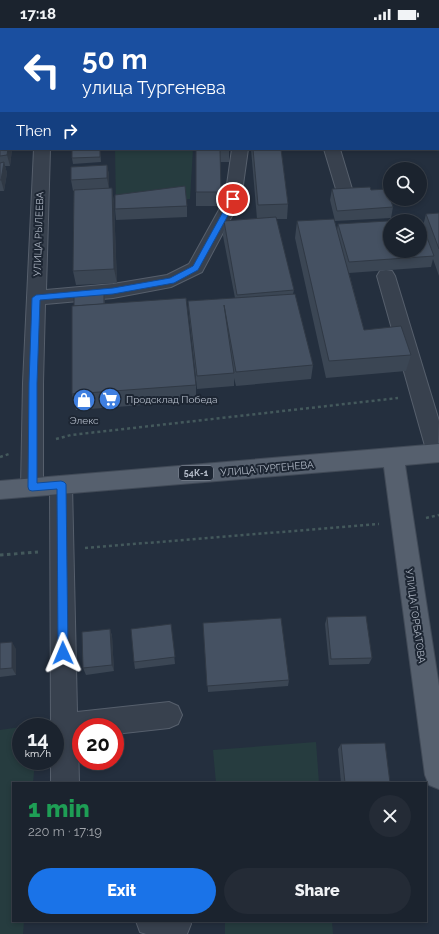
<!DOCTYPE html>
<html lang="en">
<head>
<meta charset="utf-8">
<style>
	:root { --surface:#1b232e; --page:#242b36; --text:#f1f3f6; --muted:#a0a4aa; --line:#39404a; --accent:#1a73e8 }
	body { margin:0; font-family:Raleway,sans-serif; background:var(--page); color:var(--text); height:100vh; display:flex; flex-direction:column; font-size:15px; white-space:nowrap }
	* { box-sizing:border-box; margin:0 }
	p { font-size:13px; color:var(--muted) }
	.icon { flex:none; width:22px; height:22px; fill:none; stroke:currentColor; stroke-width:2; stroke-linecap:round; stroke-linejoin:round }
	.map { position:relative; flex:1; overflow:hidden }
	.details { position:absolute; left:12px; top:754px; width:415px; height:140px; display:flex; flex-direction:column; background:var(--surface); border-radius:0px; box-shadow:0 2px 6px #0003,0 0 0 1px var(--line) }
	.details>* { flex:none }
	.banner { position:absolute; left:0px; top:0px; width:439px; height:122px; box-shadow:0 2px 6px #0003,0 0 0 1px var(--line); background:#1a4fa0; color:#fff; overflow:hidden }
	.fabs { position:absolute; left:383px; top:134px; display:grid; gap:8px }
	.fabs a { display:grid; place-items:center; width:44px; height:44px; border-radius:50%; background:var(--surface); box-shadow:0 2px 6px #0003,0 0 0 1px var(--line); font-size:20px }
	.speed { position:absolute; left:12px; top:690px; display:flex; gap:8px; font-size:20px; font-weight:700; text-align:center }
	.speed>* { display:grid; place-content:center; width:52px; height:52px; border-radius:50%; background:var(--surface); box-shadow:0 2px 6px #0003,0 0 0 1px var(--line); line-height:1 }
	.speed small { font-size:10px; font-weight:400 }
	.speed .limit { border:6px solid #d22; background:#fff; color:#111 }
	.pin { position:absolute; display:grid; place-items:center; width:34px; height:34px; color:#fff; margin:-17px; border:2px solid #fff; border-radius:50%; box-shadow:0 1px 4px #0007 }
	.me { position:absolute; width:44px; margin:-22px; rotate:359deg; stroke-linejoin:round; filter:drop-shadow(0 0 3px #0008) }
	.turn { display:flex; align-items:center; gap:14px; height:84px; padding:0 16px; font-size:18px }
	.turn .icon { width:52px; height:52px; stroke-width:2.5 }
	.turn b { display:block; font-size:28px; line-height:34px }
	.then { display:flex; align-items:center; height:38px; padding:0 16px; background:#0003; gap:8px; font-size:15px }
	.round { display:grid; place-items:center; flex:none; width:42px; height:42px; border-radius:21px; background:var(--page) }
	.headline { display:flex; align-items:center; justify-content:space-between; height:68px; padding:0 16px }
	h1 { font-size:24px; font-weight:800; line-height:30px; color:#1e9e55 }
	.action { display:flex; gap:8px; margin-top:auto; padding:8px 16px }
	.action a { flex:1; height:46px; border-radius:24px; background:var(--accent); color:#fff; font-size:16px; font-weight:800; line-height:46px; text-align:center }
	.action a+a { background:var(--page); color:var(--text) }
	.status { display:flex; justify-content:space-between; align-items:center; height:28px; padding:0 20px; background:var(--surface); direction:ltr }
	.status svg { height:11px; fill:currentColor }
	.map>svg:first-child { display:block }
	.green { fill:#263c3f }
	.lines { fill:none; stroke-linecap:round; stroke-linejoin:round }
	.minor-casing { stroke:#565f6c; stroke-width:2 }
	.major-casing { stroke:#414a57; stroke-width:2 }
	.path-far1 { stroke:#44595c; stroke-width:2.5; stroke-dasharray:3 3; stroke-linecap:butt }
	.path { stroke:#44595c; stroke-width:3; stroke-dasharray:3.5 3.5; stroke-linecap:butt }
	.minor { fill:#38414e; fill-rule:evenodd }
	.major { fill:#56606e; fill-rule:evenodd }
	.wall { fill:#3b4654 }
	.shaded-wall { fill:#303945 }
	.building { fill:#455162; stroke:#303945; fill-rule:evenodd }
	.route { fill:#1a73e8; stroke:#114b97 }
	.labels { text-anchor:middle; stroke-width:4; stroke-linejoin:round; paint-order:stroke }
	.shield { fill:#1d2633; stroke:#878f9c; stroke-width:1 }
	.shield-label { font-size:9px; font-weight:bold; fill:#b4bcc9 }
	.street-label { font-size:10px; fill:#b4bcc9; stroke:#1d2633 }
	.poi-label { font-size:10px; fill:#b4bcc9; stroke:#1d2633; text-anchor:start }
</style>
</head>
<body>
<div class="status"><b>17:18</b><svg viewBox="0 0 49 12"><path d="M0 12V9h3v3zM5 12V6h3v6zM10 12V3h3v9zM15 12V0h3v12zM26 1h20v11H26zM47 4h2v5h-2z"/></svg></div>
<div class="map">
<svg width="439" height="906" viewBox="0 0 439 906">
	<rect width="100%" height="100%" fill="#242f3e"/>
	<g class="green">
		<path d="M115,121H193L190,171L116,178Z"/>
		<path d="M21,699V733H35L33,755H13V893H24L23,906H0V702Z"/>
		<path d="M316,714L319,755H216L213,722Z"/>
		<path d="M225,893H332L333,906H225Z"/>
	</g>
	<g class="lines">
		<g class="minor-casing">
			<g id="minor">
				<rect x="41" y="0" width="14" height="1"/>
				<rect x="348" y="0" width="14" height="1"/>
				<rect x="438" y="4" width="1" height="8"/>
				<path d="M34,121H50L46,262L113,256L167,247L189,236L225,171L232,121H248L241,171L202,244L171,259L113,270L45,276L43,355V459L40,466L32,468L24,466L21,459L23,355Z"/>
				<path d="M324,121H340L352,161L350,165L344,166L338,165L336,161Z"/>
				<path d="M386,242L392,243L395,248L439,393L438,434L430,431L427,425L377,248L380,243Z"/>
				<path d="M61,448L69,450L72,457L77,684L169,674L178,678L182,687L178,696L169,700L115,706V699H81V710L78,711L79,755H51V733H55V699H51L50,457L53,450Z"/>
				<path d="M136,893H190L191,896L187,906H146L140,904Z"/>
			</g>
		</g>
		<g class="major-casing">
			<path id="major" d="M439,416V434L405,437L439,658V761L429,757L425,747L384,439L0,471V453Z"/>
		</g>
		<g class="path-far1">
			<path d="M56,411L71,407L398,370"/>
			<path d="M0,429L9,426"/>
			<path d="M426,490L439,487"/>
			<path d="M85,520L379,496"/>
		</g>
		<path class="path" d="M0,527L38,524"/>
		<use href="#minor" class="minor"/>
		<use href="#major" class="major"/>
	</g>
	<g class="wall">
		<rect x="0" y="7" width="1" height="22"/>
		<rect x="0" y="30" width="1" height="20"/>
		<path d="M438,56H439V90L438,87Z"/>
		<path d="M0,70H1V121H12L10,138H5L7,145L4,163H0Z"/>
		<path d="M100,121L101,134L73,136L72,130Z"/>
		<path d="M196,121H229V134H220L221,178H196Z"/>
		<path d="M251,121H281L288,176L287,191H276L294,262L293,266L313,337L311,351L236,358L234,350V358L197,361L189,287L188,273L235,270L223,208L224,193L257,191Z"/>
		<path d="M107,137L109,147V160H112L114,175L117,255L76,257L73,243L74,163H73L71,152Z"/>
		<path d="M332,161L371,162L393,179L391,190L335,193L330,172Z"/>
		<path d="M187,178V189L116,192L115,181Z"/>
		<path d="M439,185V248L433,231L431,239L349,245L364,302L411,327L406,343L326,350L295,210L297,193L337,202L338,196L423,198L426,186Z"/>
		<path d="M104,265L105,276L196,357V373L76,382L72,366L74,278Z"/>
		<path d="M327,589L372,630L369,636L329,637L325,596Z"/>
		<path d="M203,595L289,652L288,658L208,664Z"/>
		<path d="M171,596L175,636L135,641L134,634Z"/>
		<path d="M110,601L112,608L114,643L86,647L83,640Z"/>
		<path d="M0,615L16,621V647L0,649Z"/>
		<path d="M341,716L390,755H341L338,721Z"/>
	</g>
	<g class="shaded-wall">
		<path d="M8,121H12L10,138L7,127Z"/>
		<path d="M4,134L7,145L4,163L1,152Z"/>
		<path d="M107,137L109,147V161L107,150Z"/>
		<path d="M112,160L114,175L117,255L114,241Z"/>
		<path d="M110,601L112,608L114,643L112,637Z"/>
		<path d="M12,614L16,621V647L12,640Z"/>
	</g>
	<g class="building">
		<rect x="245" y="0" width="19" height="1"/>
		<rect x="0" y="7" width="1" height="11"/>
		<rect x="0" y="30" width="1" height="9"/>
		<path d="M1,50V63H0V61Z"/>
		<path d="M438,56H439V73L438,70Z"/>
		<rect x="0" y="70" width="1" height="17"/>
		<rect x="0" y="90" width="1" height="12"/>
		<path d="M0,109H1V121H8L7,127L0,128Z"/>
		<path d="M72,121H100V129L72,130Z"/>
		<path d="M196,121H220L221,164H196Z"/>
		<path d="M253,121H281L288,176L258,177Z"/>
		<path d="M4,134L1,152H0V135Z"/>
		<path d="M107,137V150L71,152V139Z"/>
		<path d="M185,158L187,178L115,181V167Z"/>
		<path d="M370,159L371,162L387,161L393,179L337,183L332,161Z"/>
		<path d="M112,160L114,241L73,243L74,162Z"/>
		<path d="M439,185V221L426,186Z"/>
		<path d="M276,189L294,262L237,267L224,193Z"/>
		<path d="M334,191L364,302L401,298L411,327L329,333L297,193Z"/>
		<path d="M420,191L434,228L349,234L338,196ZM390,193H420V223H390Z"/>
		<path d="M104,265V276L74,278V267Z"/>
		<path d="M295,266L313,337L236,344L224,277L234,345L197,348L188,273Z"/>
		<path d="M186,270L196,357L72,366V278Z"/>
		<path d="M366,588L372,630L331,631L327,589Z"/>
		<path d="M281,590L289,652L207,658L203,595Z"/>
		<path d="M171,596L175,629L134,634L131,601Z"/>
		<path d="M110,601L112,637L83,640L82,604Z"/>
		<path d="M12,614V640L0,641V615Z"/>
		<path d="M385,715L390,755H345L341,716Z"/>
	</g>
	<path class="route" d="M233,169L237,171L198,242L174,255L113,266L40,272L37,355V455L61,453L64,454L66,456L68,625L67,629L63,630L60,629L58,625L57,461L32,463L29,462L28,459L29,355L32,270L36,267L113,260L170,250L193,238L230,171Z"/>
	<defs>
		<g id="supermarket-disc" transform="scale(1.15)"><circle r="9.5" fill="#3f7fe0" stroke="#1d2633"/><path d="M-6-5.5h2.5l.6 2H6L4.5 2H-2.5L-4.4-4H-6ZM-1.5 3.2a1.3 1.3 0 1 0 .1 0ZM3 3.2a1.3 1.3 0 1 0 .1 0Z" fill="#fff"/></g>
		<g id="shop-disc" transform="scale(1.15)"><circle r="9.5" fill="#3f7fe0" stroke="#1d2633"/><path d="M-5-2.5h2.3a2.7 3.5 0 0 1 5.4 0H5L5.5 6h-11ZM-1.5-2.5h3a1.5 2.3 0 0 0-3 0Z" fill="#fff"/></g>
	</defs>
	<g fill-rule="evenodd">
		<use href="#supermarket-disc" x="110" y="371"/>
		<use href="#shop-disc" x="84" y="372"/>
	</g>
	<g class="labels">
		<rect class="shield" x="179" y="438" width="34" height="14" rx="3"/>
		<g class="shield-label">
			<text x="196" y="448">54К-1</text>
		</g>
		<g class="street-label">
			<text transform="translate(38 206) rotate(-88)" y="4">УЛИЦА РЫЛЕЕВА</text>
			<text transform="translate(267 440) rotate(-5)" y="4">УЛИЦА ТУРГЕНЕВА</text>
			<text transform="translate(416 588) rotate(82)" y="4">УЛИЦА ГОРБАТОВА</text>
		</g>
		<g class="poi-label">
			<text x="126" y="375">Продсклад Победа</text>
			<text x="84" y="396" text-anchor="middle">Элекс</text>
		</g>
	</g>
</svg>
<div class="fabs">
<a><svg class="icon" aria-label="search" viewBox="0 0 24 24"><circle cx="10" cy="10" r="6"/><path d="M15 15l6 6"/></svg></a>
<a><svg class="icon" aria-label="layers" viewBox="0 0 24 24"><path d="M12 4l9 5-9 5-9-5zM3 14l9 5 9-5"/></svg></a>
</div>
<div class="speed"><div>14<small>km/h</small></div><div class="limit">20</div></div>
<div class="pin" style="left:233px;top:171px;background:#d93025"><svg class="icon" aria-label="arrive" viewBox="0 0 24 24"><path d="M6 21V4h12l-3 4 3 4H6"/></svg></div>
<svg class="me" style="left:63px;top:625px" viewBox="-20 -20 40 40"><path d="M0-17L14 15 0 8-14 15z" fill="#1a73e8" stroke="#fff" stroke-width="4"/></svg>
<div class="banner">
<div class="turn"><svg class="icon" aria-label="left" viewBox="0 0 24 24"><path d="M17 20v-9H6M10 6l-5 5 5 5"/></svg><div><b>50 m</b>улица Тургенева</div></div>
<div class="then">Then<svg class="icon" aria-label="right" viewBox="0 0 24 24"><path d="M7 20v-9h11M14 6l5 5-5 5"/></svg></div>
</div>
<section class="details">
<div class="headline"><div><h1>1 min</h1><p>220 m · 17:19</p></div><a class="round"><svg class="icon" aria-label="close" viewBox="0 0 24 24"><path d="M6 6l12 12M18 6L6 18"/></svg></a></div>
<div class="action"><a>Exit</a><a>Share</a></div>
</section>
</div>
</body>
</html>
